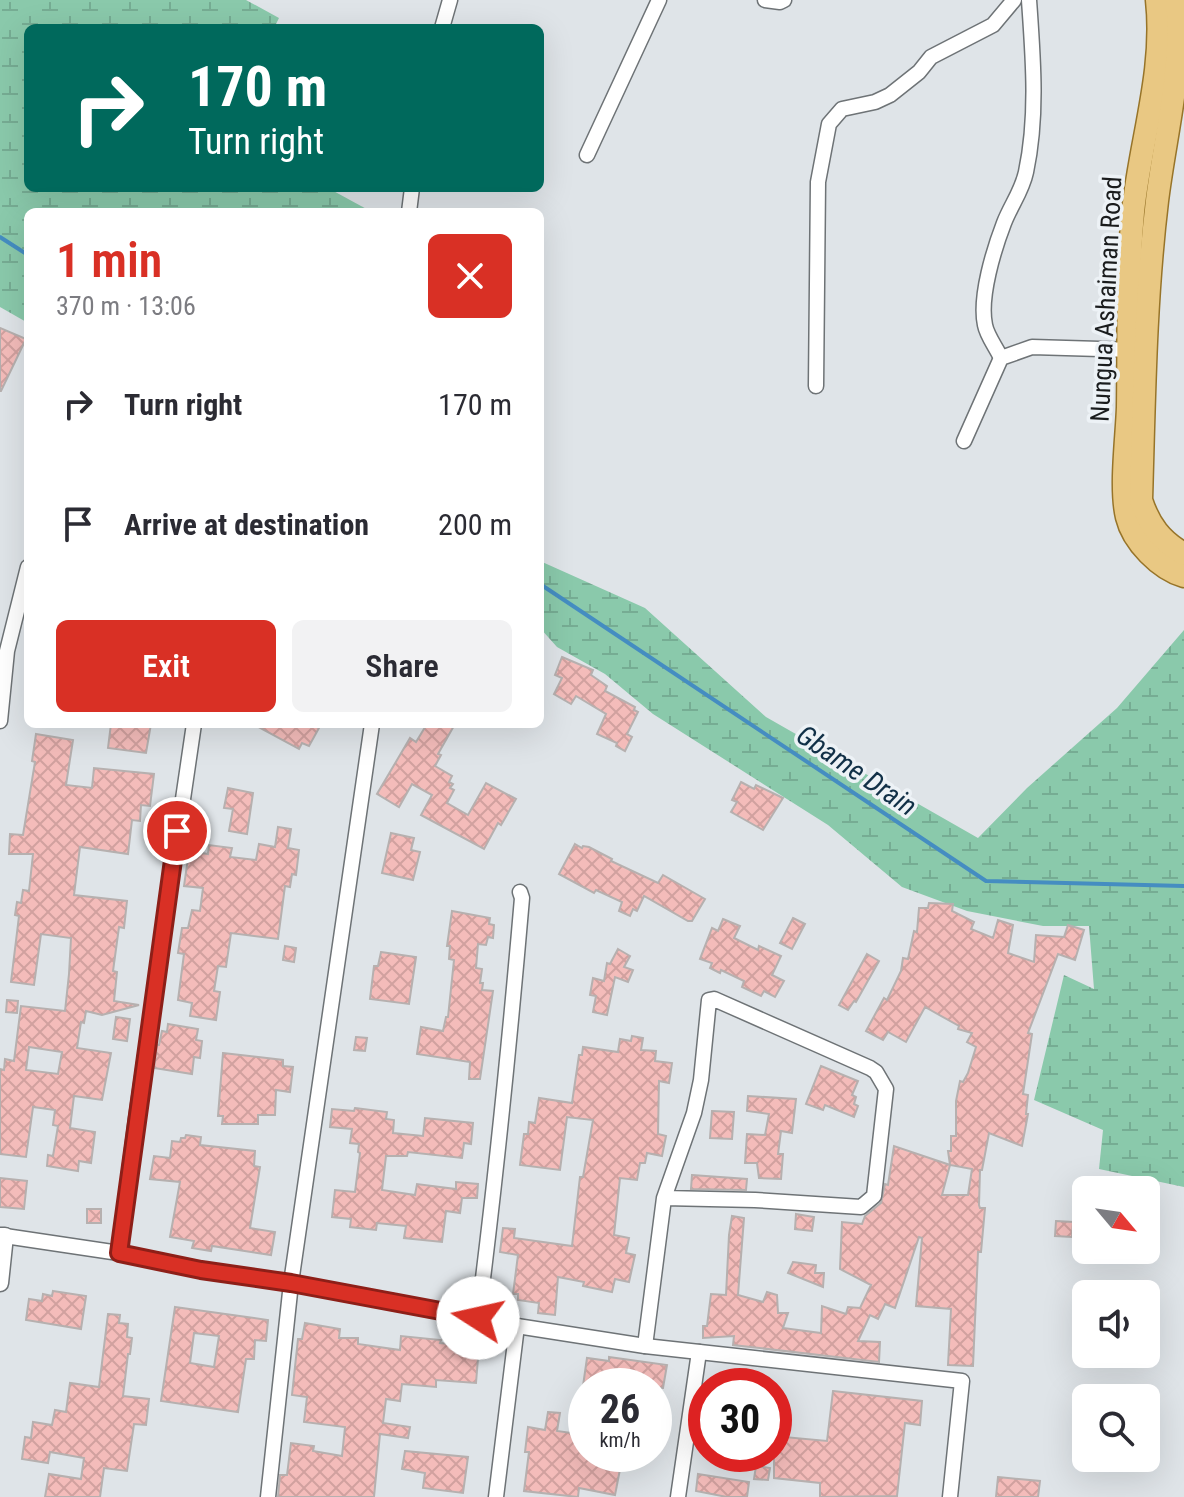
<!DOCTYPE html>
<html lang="en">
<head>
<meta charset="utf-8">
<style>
	:root { --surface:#fff; --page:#f2f2f3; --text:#2b2b33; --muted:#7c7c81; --accent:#d93025 }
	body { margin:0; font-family:"Roboto Condensed",sans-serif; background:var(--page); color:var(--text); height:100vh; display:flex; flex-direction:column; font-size:30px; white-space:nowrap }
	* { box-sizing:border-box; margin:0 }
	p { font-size:26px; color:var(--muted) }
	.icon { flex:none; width:44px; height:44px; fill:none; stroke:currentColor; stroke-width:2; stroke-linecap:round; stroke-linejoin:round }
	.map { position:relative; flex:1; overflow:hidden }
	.drawer { position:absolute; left:24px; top:208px; width:520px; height:520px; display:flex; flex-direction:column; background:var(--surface); border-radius:12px; box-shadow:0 8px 32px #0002 }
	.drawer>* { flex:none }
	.hud { position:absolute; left:24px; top:24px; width:520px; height:168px; border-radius:12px; box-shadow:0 8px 32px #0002; background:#00695c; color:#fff; overflow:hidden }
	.needle { width:52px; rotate:119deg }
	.buttons { position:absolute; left:1072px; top:1176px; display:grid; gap:16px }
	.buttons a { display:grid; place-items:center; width:88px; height:88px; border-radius:12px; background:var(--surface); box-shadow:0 8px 32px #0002; font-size:40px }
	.speed { position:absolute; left:568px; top:1368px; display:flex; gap:16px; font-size:40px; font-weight:700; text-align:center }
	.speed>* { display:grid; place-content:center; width:104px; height:104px; border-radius:50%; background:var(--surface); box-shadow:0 8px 32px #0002; line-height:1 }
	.speed small { font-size:20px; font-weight:400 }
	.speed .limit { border:12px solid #d22; background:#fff; color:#111 }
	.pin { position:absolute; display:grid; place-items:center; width:68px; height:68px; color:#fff; margin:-34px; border:4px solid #fff; border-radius:50%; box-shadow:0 2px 8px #0007 }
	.me { position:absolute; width:88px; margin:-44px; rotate:280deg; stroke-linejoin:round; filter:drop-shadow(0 0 6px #0008) }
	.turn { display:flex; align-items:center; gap:28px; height:168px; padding:0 32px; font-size:36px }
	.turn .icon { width:104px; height:104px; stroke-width:2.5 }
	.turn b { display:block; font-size:56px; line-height:68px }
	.round { display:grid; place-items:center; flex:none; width:84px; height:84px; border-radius:12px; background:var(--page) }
	.overview { display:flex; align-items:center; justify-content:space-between; height:136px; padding:0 32px }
	h1 { font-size:48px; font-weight:600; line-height:60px; color:var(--accent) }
	.primary-button { display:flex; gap:16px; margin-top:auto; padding:16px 32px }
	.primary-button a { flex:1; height:92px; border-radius:12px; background:var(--accent); color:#fff; font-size:32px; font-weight:600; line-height:92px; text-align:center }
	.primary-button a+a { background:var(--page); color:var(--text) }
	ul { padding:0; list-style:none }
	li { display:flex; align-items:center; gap:24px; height:120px; padding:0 32px }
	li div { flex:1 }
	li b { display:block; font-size:30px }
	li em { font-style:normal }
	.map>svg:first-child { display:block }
	.wetland { fill:url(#wetland-marsh) }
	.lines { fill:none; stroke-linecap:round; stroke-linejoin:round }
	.stream { stroke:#458dc1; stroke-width:4 }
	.building { fill:url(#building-cross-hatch); stroke:#b6b0af; stroke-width:2; fill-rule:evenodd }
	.minor-casing { stroke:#6e7376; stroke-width:17 }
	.tertiary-casing { stroke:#6e7376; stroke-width:19 }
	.primary-casing { stroke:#977429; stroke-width:25 }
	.minor { stroke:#fff; stroke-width:14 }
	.tertiary { stroke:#fff; stroke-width:16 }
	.primary { stroke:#e9c883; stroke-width:22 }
	.route-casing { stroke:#8d1f18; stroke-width:20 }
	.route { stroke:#d93025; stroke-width:14 }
	.labels { text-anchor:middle; stroke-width:7; stroke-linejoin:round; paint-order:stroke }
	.street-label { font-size:26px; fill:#1a1c1d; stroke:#edf2f6 }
	.water-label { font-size:28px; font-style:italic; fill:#113047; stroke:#edf2f6 }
</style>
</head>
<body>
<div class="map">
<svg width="1184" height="1497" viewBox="0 0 1184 1497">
	<defs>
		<pattern id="wetland-marsh" width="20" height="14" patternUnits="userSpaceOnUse" patternTransform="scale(2)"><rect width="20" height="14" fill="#8ac9ab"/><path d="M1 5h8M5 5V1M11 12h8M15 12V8" fill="none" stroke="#76ac93"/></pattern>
		<pattern id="building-cross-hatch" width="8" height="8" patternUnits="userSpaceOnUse" patternTransform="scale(2)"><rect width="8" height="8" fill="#f4bcba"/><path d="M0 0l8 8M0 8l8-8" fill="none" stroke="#d1a19f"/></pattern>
	</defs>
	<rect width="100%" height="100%" fill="#dfe4e8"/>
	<g class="wetland">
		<path d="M0,0H246L279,18L274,28H28V188H328L372,212H28V323L0,307Z"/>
		<path d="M540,561L645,608L766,717L978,838L1027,788L1117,708L1184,630V1187L1099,1169L1103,1130L1034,1100L1064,975L1094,989L1089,926H1043L967,911L902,887L828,825L653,714L605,674L557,647L540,628Z"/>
	</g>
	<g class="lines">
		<g class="stream">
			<path d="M0,237L28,255"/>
			<path d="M540,584L986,881L1184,886"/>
		</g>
	</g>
	<g class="building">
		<path d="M0,328L26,339L1,391H0Z"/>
		<path d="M562,657L593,670L591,675L607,686L605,691L635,707L634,710L638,712L627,734L632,737L625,751L616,746L617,743L597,734L606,714L576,696L571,704L554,694L562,678L555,675Z"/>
		<path d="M111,724H151L146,753L108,748Z"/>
		<path d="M253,724H310L319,728L309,746L302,743L299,749Z"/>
		<path d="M427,724H455L438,754L441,755L435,766L452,776L449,782L453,784L450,788L454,790L447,803L468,815L486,783L516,799L501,825L498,823L484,849L421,815L432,795L412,784L399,807L377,794L410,738L416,742Z"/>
		<path d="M36,734L73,740L66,785L92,788L94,768L154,774L150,806L141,805L140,821L132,820L128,854L80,847L74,895L127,901L124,928L119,927L113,971L117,972L114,1001L139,1005L102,1015L86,1011L84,1023L81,1022L77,1048L111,1053L102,1100L74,1096L70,1128L95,1132L91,1163L79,1161L78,1171L47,1166L48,1155L53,1156L58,1126L53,1125L55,1110L33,1107L26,1157L0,1154V1069L4,1070L5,1059L14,1061L21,1006L65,1011L69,974L71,938L41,934L34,985L11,982L19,916L15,915L17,902L21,903L23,890L29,891L33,854H9L10,834L23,835L35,762L32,761ZM29,1047L62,1052L58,1074L26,1070Z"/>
		<path d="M741,782L754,789L756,785L783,798L763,830L731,812L737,802L732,800Z"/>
		<path d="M228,788L253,793L247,834L229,831L233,809L224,808Z"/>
		<path d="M278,827L291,829L288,848L299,850L296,875L292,874L290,887L285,886L278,939L231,933L226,967L218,966L214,991L220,992L216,1020L190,1016L192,1003L178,1000L184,954L178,953L182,928H188L192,910L200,911L203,888L184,886L189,851L208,854L209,845L232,848L230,857L256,860L259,844L275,847Z"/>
		<path d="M391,833L414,838L411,850L420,852L413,880L382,873Z"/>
		<path d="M575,844L582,848L583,846L589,847L612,859L611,861L658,883L663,875L705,899L692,921H688L644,896L637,911L633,909L630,916L619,911L622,902L596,890L594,893L559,874Z"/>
		<path d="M929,903L953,904L952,911L974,922L971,929L993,938L998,920L1013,925L1008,953L1034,962L1036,935L1064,937L1068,925L1084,930L1075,960L1058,954L1028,1033L1032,1034L1023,1094L1028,1095L1026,1114H1028L1022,1146L989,1133L982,1170H980L979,1205L980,1208H985L981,1252H978L973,1366L948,1365L951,1309L916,1306L922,1238L919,1237L895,1308L885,1304L878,1319L870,1315L858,1341L880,1342L879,1362L733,1345L734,1336L703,1338V1326H707L711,1294L726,1295L729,1235L732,1216L744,1218L738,1295L763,1302L767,1292L777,1295L778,1313H788L783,1328L821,1333L822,1306L846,1314L848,1307L860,1308L871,1285L840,1269L842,1222L862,1224L865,1216L881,1203L885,1184L888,1185L894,1146L950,1165L942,1195H968L972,1169L950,1165L948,1151H951V1136H956V1101L960,1081L963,1082L968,1073L976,1047L967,1042L972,1033L958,1029L959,1026L925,1007L906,1042L888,1032L883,1040L866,1031L884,998L887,1000L901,971L903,958L908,959L914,931L917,932L919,908H928Z"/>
		<path d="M452,911L490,918L489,924L494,925L493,938L488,937L486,945L478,944L476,968L482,969L480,983H483L482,990L493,991L480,1079H469L470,1062L417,1054L421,1027L443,1031L446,1017H448L454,960L449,959L450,946H447Z"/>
		<path d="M793,918L805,924L792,949L780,943Z"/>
		<path d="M723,919L740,926L734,938L758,950L759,946L781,956L772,975L784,981L775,997L764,991L761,996L742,987L744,981L721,970L720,973L710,968L712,963L700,959L712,928L718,931Z"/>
		<path d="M285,946L296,948L294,962L283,960Z"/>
		<path d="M618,949L630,956L624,967L633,970L628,982L615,977L607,1015L593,1012L596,996L590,995L593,978L604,981L607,963L610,964Z"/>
		<path d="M381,952L416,957L409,1004L370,999L374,966H378Z"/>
		<path d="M867,954L879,961L856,1002L854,1001L848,1010L839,1005Z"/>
		<path d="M7,1000L18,1001L17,1013L6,1012Z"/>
		<path d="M116,1017L130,1019L127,1041L113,1039Z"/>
		<path d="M168,1024L198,1029L196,1040L202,1041L200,1058L194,1057L192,1074L154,1068L157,1045H159L162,1031L167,1032Z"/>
		<path d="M632,1036L643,1038L641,1050L656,1051L655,1061L672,1063L669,1083L659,1081L658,1134L666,1136L662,1156L647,1153L645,1163H640L637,1180L620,1178L614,1235L629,1238L626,1253L635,1255L629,1282L615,1279L612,1292L583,1286L584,1282L558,1277L555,1315L538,1313L539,1303L518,1300V1294H513L518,1255L500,1252L503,1228L515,1229L514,1238L572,1246L580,1177H583L593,1120L567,1117L560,1170L520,1165L524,1134H528L529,1122L535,1123L539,1098L572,1103L579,1055H582L583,1047L618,1052L620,1039L631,1041Z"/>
		<path d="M356,1037L367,1038L365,1051L354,1050Z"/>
		<path d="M223,1053L283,1060V1066L293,1067L290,1092L276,1090L275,1115H258V1124H222L223,1116H218Z"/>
		<path d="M821,1066L858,1081L852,1095L856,1097L854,1104L858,1106L854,1117L825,1105L823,1110L806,1104Z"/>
		<path d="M748,1096L796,1099L792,1133L781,1131L778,1154H783L781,1179L759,1178L757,1163H745L747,1134L765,1135L769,1114L747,1111Z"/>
		<path d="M355,1108L387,1112L386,1119L394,1120L393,1133L423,1136L425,1118L473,1123L471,1144L464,1143L462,1158L408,1152L407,1156H386L382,1190L415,1195L417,1184L456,1189V1182L478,1184L477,1198H462L460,1213L446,1211L442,1242L404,1238L406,1226L377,1223L376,1230L350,1227L351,1219L332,1217L335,1190L355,1192L360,1153L358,1152L359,1144L350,1143L352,1129L330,1127L332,1109L354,1111Z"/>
		<path d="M712,1111L734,1112L732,1139L710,1138Z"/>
		<path d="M186,1135L201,1137L200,1145L255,1151L254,1166L260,1167L250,1228L275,1232L271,1255L212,1246L211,1251L192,1248L194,1241L170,1237L180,1182L150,1179L154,1156L170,1158L172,1141L180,1142L181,1138H185Z"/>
		<path d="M692,1175L747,1179L746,1190L691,1189Z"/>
		<path d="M0,1178L27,1181L24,1209L0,1207Z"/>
		<rect x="87" y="1209" width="14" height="14"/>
		<path d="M796,1214L814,1217L812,1231L795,1229Z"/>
		<path d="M1056,1221L1073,1222L1072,1237L1055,1236Z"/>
		<path d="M793,1262L816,1265L815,1273H824L823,1287L788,1273Z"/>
		<path d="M53,1291L86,1296L81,1329L26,1320L29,1299L42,1301L43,1294L52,1296Z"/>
		<path d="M175,1307L268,1320L266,1341L255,1340L254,1359H246L238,1412L161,1401ZM194,1333L219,1336L214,1367L190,1363Z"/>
		<path d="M108,1314L120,1315L119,1323L128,1324L127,1337L132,1338L130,1354H128L123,1396L149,1399L146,1425L134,1424L127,1471L104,1468L100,1497H45L49,1474L81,1479L84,1458L50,1452L48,1463L22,1459L25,1437L31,1438L33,1422L52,1425L55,1410L66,1412L70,1383L99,1387Z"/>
		<path d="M305,1323L340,1329L339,1338H358V1344L400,1350L401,1336L441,1340L440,1343L479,1346L476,1383L436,1380V1387L402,1384L400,1401L386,1399L383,1423L410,1427L408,1438L380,1434L374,1497H278L280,1475H287L291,1443L314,1446L313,1451L342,1456L345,1427L304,1422L307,1397L292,1395L298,1339H302Z"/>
		<path d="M609,1357L667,1365L663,1388L583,1386L587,1358L609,1361Z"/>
		<path d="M833,1391L922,1401L920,1425L905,1423L897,1496L820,1497V1483L774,1478V1436L827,1441Z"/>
		<path d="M548,1412L560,1413L557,1431L586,1435V1454H623L615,1495L579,1488L578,1497L524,1491L529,1452H525L528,1427L545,1430Z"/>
		<path d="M405,1451L468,1457L463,1493L423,1488L425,1473L402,1469Z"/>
		<path d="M756,1466L770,1468L768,1480L754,1479Z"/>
		<path d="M698,1474L749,1482L747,1497H727L696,1491Z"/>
		<path d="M998,1477L1040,1481L1038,1497H996Z"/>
	</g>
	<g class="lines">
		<g class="minor-casing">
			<g id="minor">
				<path d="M765,0L780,2L784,0"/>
				<path d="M442,28L450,0"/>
				<path d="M587,155L659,0"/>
				<path d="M409,212L412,188"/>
				<path d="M1001,358C996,347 987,336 985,325C979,297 994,249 1004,223C1011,205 1022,191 1026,172C1038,116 1033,57 1029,0"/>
				<path d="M816,386L818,182L829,124L842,109L875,102L890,95L919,72L931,57L993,25L1014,0"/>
				<path d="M964,441L1001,358L1032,347L1134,350"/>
				<path d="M0,721L7,651L28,567"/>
				<path d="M5,1236L119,1253L201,1270L291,1283L517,1326L645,1346L962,1381L950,1497"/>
				<path d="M119,1253L136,1119L194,724"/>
				<path d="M478,1318C496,1178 510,1038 522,898L520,892"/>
				<path d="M645,1346L664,1198L694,1113L701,1080L709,1000L714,999L870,1068L876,1072L886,1089L874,1196L861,1207L755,1200L664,1198"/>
				<path d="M268,1497L291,1283L372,724"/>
				<path d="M496,1497L517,1326"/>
				<path d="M678,1497L699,1352"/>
			</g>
		</g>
		<g class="tertiary-casing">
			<path id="tertiary" d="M0,1236H5L0,1283"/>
		</g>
		<g class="primary-casing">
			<g id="primary">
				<path d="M1157,0C1165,71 1140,142 1133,212C1127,277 1129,342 1128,407C1127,438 1120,488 1127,517C1133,542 1160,569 1184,576"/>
				<path d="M1177,0C1184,66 1165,135 1157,201C1145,300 1144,400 1141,500C1149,525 1161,541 1184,554"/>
			</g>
		</g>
		<use href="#minor" class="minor"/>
		<use href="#tertiary" class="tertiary"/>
		<use href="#primary" class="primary"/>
	</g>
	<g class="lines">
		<g class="route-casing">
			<path id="route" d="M177,831L119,1253L201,1270L291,1283L478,1318"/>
		</g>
		<use href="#route" class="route"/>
	</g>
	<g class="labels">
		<g class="street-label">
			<text transform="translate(1106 299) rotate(-87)" y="9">Nungua Ashaiman Road</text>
		</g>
		<g class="water-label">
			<text transform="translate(857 770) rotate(34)" y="10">Gbame Drain</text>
		</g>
	</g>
</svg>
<div class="buttons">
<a><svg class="needle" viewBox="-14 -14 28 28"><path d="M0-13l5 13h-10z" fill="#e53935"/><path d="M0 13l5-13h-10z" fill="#7c7c81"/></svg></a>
<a><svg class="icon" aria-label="sound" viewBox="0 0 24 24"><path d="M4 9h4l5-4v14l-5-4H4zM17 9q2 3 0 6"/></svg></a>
<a><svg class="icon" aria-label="search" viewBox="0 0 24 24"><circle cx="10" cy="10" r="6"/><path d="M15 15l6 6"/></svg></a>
</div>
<div class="speed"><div>26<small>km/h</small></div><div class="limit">30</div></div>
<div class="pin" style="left:177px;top:831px;background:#d93025"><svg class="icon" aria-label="arrive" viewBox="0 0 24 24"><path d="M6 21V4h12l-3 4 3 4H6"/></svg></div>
<svg class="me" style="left:478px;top:1318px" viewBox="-20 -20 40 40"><circle r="19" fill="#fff"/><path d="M0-13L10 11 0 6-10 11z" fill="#d93025"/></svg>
<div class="hud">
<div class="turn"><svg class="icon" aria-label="right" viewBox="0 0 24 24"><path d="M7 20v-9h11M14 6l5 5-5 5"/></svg><div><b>170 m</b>Turn right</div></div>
</div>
<section class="drawer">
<div class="overview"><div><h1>1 min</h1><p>370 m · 13:06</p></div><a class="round" style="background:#d93025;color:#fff"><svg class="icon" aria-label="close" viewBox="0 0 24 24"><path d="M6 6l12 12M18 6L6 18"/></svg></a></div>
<ul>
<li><svg class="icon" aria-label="right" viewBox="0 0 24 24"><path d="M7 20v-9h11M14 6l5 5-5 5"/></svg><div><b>Turn right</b></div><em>170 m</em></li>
<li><svg class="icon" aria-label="arrive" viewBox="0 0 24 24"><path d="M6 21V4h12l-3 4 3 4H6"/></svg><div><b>Arrive at destination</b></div><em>200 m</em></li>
</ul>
<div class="primary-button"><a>Exit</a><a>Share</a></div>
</section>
</div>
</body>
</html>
